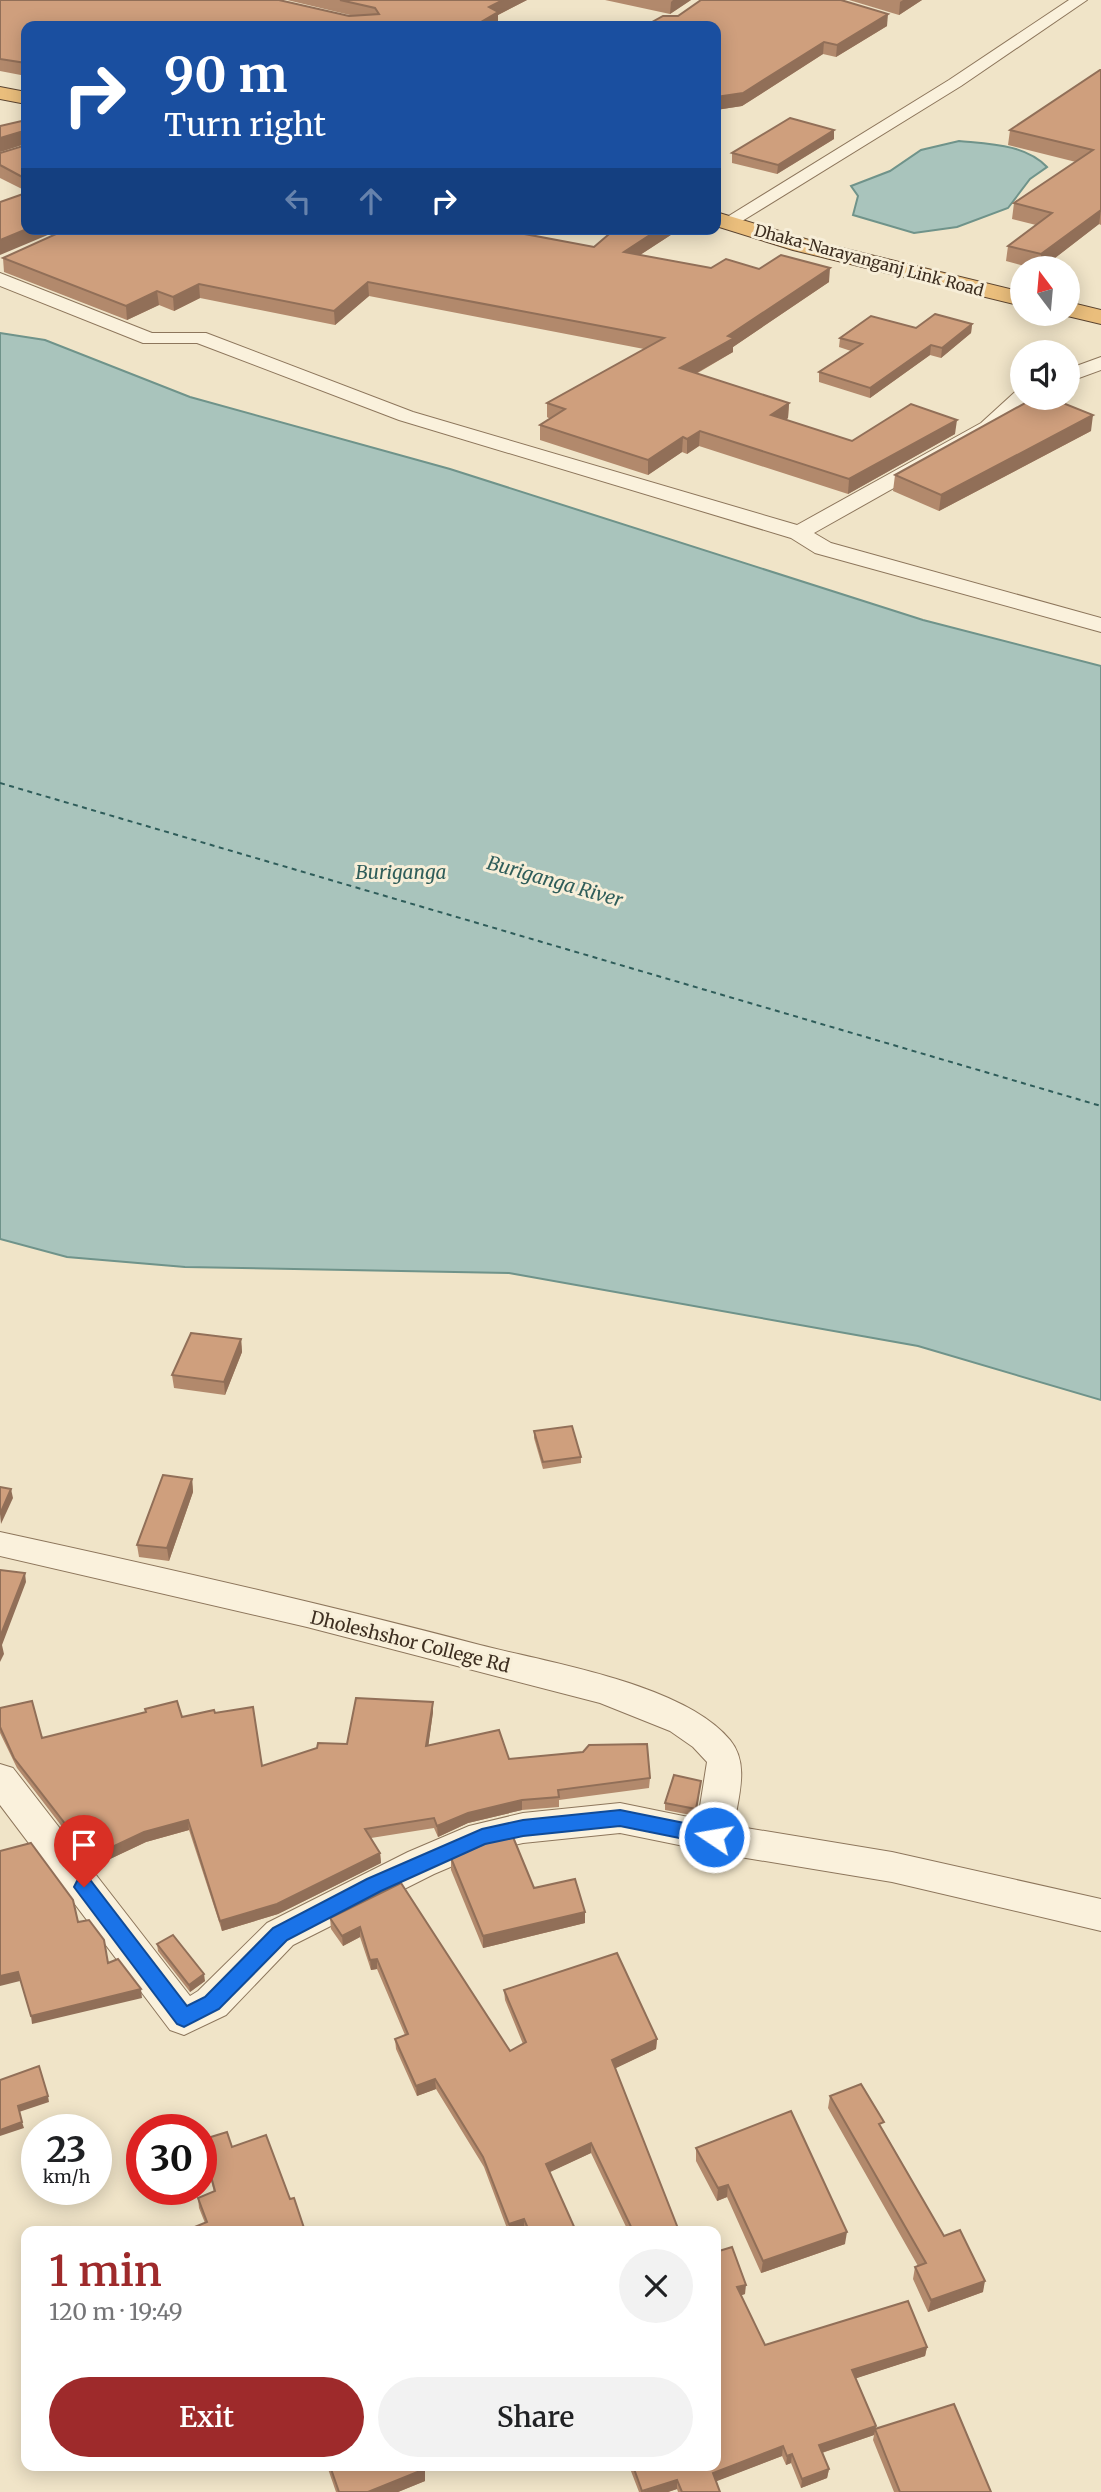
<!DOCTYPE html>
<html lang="en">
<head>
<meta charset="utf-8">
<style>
	:root { --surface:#fff; --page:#f2f2f2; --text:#202124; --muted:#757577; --accent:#9e2a2b }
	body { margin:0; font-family:Merriweather,serif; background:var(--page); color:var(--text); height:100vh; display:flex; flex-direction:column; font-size:26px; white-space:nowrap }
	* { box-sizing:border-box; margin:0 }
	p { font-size:23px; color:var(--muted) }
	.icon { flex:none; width:38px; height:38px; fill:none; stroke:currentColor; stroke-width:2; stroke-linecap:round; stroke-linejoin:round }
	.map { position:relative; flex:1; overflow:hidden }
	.side { position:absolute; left:21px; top:2226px; width:700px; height:245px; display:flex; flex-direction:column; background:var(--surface); border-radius:14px; box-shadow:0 4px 18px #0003 }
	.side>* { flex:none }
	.top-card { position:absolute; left:21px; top:21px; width:700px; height:214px; border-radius:14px; box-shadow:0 4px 18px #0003; background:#1a4fa0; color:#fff; overflow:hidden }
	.needle { width:46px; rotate:344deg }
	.buttons { position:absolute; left:1010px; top:256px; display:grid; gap:14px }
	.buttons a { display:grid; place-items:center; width:70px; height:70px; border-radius:50%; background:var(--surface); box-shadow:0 4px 18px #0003; font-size:35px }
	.speed { position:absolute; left:21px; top:2114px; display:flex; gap:14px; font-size:35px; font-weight:700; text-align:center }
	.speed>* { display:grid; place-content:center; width:91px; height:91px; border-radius:50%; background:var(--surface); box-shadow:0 4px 18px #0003; line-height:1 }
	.speed small { font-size:18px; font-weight:400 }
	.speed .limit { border:10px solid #d22; background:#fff; color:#111 }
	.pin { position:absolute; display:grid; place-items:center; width:60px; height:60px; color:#fff; margin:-72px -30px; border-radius:50% 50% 50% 0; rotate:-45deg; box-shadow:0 0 7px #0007 }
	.pin .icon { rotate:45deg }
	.me { position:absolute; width:77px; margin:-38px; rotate:282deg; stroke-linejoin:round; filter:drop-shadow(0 0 5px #0008) }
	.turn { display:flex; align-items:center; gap:24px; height:147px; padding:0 28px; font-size:32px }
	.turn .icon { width:91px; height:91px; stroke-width:2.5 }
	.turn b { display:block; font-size:49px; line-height:60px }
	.lanes { display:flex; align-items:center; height:66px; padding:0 28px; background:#0003; justify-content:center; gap:35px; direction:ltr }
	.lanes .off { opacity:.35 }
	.round { display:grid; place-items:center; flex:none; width:74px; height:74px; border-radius:37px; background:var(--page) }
	.head { display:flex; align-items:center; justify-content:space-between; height:119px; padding:0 28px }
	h1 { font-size:42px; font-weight:600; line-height:52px; color:var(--accent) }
	.action { display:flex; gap:14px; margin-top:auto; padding:14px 28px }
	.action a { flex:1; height:80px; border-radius:42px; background:var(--accent); color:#fff; font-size:28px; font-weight:600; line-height:80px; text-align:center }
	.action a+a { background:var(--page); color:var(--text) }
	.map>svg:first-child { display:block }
	.water { fill:#a9c4bc; stroke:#6f938a; stroke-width:2 }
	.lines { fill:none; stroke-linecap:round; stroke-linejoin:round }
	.ferry { stroke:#2f5d5a; stroke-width:2; stroke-dasharray:5 4.5; stroke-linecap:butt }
	.minor-casing { stroke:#8d765c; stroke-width:2 }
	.trunk-casing { stroke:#5b4430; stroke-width:2 }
	.minor { fill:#faf1dc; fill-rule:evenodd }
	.trunk { fill:#eabe7c; fill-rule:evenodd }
	.wall { fill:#b2896c }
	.shaded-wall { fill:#916f58 }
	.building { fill:#cf9f7d; stroke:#916f58; stroke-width:2 }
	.route { fill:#1a73e8; stroke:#114b97; stroke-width:2 }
	.labels { text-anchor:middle; stroke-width:6; stroke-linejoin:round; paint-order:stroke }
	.far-street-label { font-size:16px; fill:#3d2e20; stroke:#f7eed8 }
	.street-label { font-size:18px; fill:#3d2e20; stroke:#f7eed8 }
	.water-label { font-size:19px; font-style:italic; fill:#2f5d5a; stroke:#f7eed8 }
</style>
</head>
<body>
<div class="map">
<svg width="1101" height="2492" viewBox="0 0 1101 2492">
	<rect width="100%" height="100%" fill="#f0e4c8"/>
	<g class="water">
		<path d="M959,141C989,144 1025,144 1047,167L1030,179L1008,208L957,227L914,233L853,215L858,196L851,186L890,171L921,150Z"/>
		<path d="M0,333L45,340L190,397L450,469L923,620L1101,666V1400L918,1346L509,1273L185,1267L67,1257L0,1239Z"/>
	</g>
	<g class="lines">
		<path class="ferry" d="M0,783L1101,1106"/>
		<g class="minor-casing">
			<g id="minor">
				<path d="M1069,0H1087L961,86L734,226L728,227L719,222L949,80Z"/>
				<path d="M0,273L152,333H206L413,412L797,525L981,423L1015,392L1022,390V397H1031L995,431L814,533L831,543L1101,618V632L815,553L791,538L399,420L197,343H143L0,286Z"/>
				<path d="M1101,357V370L1068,382V369Z"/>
				<path d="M0,1532C161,1567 321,1603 480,1645C550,1663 684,1684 730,1740C750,1764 738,1797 734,1826L892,1852L1101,1899V1931L892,1882L728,1855L620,1833L523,1843L488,1851L434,1874L293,1945L226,2015L184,2035L170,2030L0,1805V1764L13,1768L190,1996L198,1991L267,1923L408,1852L469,1826L523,1813L620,1803L698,1819L707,1762L693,1747L670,1731L600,1703L307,1627L0,1556Z"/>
			</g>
		</g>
		<g class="trunk-casing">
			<g id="trunk">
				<path d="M0,87L26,92V104L0,99Z"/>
				<path d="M716,212L809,240L1022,292V306L793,250L716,226Z"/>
				<path d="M1068,302L1101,310V324L1059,314L1068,313Z"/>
			</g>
		</g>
		<use href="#minor" class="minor"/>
		<use href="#trunk" class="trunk"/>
	</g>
	<g class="wall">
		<path d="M0,0L349,16H354L287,0H527L498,15V25L26,26V76L0,71Z"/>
		<path d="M605,0H691L670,14Z"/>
		<path d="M849,0H922L899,15Z"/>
		<path d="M716,26H887L836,57L823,54L742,106L716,110Z"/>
		<path d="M1101,70V225L1099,224L1042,268H1032L1006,261L1008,246L1036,225L1012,219L1014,203L1076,162L1008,145L1010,130Z"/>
		<path d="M26,120V145L25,144L0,152Z"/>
		<path d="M834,139L777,174L732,163V153Z"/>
		<path d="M26,145V191L0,178V153Z"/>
		<path d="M615,229H680L640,255L711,268L759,269L829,282L733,347V352L696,374L789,403L788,418L786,420L852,441L955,434L848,494L699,446L687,454L682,452L648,475L540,440V425L550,419L547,417V403L644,349L369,296L335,325L200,298L174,311L159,305L127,320L4,272L3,258L594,247Z"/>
		<path d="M972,324L971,333L941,358L930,355L870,398L819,382V372L851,351L839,347L840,338L916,328Z"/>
		<path d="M1091,431L939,511L893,491L895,475Z"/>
		<path d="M241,1339L242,1352L225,1395L174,1388L172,1375Z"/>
		<path d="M534,1431L581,1457V1463L543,1469L534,1438Z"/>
		<path d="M192,1479L193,1492L169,1561L139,1557L137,1545Z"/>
		<path d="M0,1708L42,1738L215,1713L262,1766L347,1744L433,1712L428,1746L509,1759L650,1778L649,1788L559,1800V1807L522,1810L468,1823L438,1837L434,1828L371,1838L380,1853L381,1863L278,1914L222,1931L189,1830L146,1842L93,1867L17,1768L0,1733Z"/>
		<path d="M701,1781L696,1816L665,1810V1803Z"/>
		<path d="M451,1858L534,1888L585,1923L483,1948L451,1870Z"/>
		<path d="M401,1883L510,2051L523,2044L505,2000L504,1990L657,2039L656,2049L615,2068L679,2231H628L591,2153L549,2172L576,2231H525L524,2229L518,2231H508L484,2167L436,2089L417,2096L396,2049L395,2039L405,2035L377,1969L371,1970L360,1937L343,1946L331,1929L330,1918Z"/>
		<path d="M157,1944L205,1981L190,1992L158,1951Z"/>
		<path d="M830,2096L883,2130L944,2236L983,2292L928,2312L913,2279L915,2267L918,2266L828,2108Z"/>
		<path d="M201,2140L232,2147L290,2199L205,2223L199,2208L198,2198L214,2192L203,2149Z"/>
		<path d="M696,2148L845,2244L761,2273L727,2197L717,2201L696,2161Z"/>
		<path d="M716,2245L745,2294L741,2295L765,2345L927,2347L925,2356L856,2378L876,2426V2428L991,2492H894L873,2440L874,2435L822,2453L829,2469L827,2478L801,2488L791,2463L786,2465L782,2456L716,2481L720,2492H678L677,2489L668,2492H639L629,2466H716Z"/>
		<path d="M327,2466H423L425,2481L398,2492H336Z"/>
	</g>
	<g class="shaded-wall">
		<path d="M503,0H527L498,15V25L496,26H474L489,7Z"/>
		<path d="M673,0H691L670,14L671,2Z"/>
		<path d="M903,0H922L899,15L900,2Z"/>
		<path d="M888,14L887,26L836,57L837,45Z"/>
		<path d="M824,42L823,54L742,106L716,110V97Z"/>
		<path d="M834,130V139L777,174L778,165Z"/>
		<path d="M24,131L25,144L0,152V138Z"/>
		<path d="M1101,210L1099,224L1042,268H1040L1041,254Z"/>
		<path d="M27,229H62L0,255V240Z"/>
		<path d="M659,229H680L623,266L624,252Z"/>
		<path d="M830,268L829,282L733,347V352L679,383L680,368Z"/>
		<path d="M368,282L369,296L335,325L334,311Z"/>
		<path d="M199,284L200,298L174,311L173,297Z"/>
		<path d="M157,291L159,305L127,320L126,306Z"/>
		<path d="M972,324L971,333L941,358L942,348Z"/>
		<path d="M931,345L930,355L870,398V388Z"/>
		<path d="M789,403L788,418L770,430L771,415Z"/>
		<path d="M1093,415L1091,431L939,511L941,495Z"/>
		<path d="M957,420L955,434L848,494L849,479Z"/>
		<path d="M700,431L699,446L687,454V439Z"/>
		<path d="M683,437L682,452L648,475V460Z"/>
		<path d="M241,1339L242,1352L225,1395L224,1382Z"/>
		<path d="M192,1479L193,1492L169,1561L167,1548Z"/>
		<path d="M11,1489L13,1498L1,1524L0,1514Z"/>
		<path d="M25,1573L26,1582L2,1645L4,1654L0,1662V1637Z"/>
		<path d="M433,1702V1712L427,1756L426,1746Z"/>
		<path d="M522,1800V1810L468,1823L438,1837L437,1826L468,1813Z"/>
		<path d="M188,1820L189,1830L146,1842L93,1867L91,1857L144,1832Z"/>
		<path d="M380,1853L381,1863L278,1914L222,1931L220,1921Z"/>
		<path d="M585,1912V1923L483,1948V1936Z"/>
		<path d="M360,1927V1937L343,1946L342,1936Z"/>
		<path d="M377,1959V1969L371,1970L370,1960Z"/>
		<path d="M18,1972L20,1981L0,1986V1976Z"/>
		<path d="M204,1974L205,1981L190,1992L189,1985Z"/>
		<path d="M141,1989L142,1998L32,2024L31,2016Z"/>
		<path d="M657,2039L656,2049L612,2070V2060Z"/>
		<path d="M435,2079L436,2089L417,2096L416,2086Z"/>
		<path d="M48,2096L49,2102L19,2112L18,2106Z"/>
		<path d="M22,2122L24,2128L0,2136V2130Z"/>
		<path d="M591,2143V2153L546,2174V2164Z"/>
		<path d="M728,2185L727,2197L717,2201L718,2188Z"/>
		<path d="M524,2219V2229L518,2231H509V2224Z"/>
		<path d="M847,2232L845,2244L761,2273L763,2261Z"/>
		<path d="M985,2281L983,2292L928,2312L931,2300Z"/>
		<path d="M746,2285L745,2294L736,2297L737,2287Z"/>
		<path d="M927,2347L925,2356L851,2380L852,2370Z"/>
		<path d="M876,2426L874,2435L818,2454L819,2445Z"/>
		<path d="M783,2446L782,2456L712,2483L713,2473Z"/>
		<path d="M792,2454L791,2463L786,2465L787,2456Z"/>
		<path d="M425,2469V2481L398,2492H368Z"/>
		<path d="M829,2469L827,2478L801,2488L802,2479Z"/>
		<path d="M677,2480V2489L668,2492H642Z"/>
	</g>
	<g class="building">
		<path d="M0,0H279L349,16L379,14L375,8L340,0H503L489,7L498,12L474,26H26V63L0,59Z"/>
		<path d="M701,0H841L888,14L837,45L824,42L743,93L716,97V26H645L663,16H678Z"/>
		<path d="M1100,70H1101V210L1041,254L1008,246L1052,213L1014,203L1093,150L1010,130Z"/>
		<path d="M790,118L834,130L778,165L732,153Z"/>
		<path d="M26,120V133L24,131L0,138V126Z"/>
		<path d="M26,145V179L0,165V153Z"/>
		<path d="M26,193L27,229L0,240V202Z"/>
		<path d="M67,229H498L594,247L615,229H659L624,252L711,268L726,259L759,269L781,255L830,268L728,336L734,338L680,368L789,403L771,415L852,441L911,404L957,420L849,479L700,431L687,439L683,437L648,460L540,425L565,409L547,403L664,338L368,282L334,311L199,284L173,297L157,291L126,306L3,258Z"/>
		<path d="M935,314L972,324L942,348L931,345L870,388L819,372L862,344L840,338L871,316L916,328Z"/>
		<path d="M1036,397H1048L1093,415L941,495L895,475Z"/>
		<path d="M191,1333L241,1339L224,1382L172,1375Z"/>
		<path d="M572,1426L581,1457L543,1462L534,1431Z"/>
		<path d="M163,1475L192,1479L167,1548L137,1545Z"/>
		<path d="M0,1487L11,1489L0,1514Z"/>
		<path d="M0,1570L25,1573L0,1637Z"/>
		<path d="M356,1698L433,1702L426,1746L499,1730L509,1759L583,1752L589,1745L647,1744L650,1778L558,1790L559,1797L522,1800L468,1813L437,1826L434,1818L365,1829L380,1853L277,1904L220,1921L188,1820L144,1832L91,1857L14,1758L0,1727V1708L32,1701L42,1738L146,1712L145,1709L177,1701L182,1717L214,1710L215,1713L253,1707L262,1766L317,1748L318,1743L347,1744Z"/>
		<path d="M674,1775L701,1781L696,1809L665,1803Z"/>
		<path d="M513,1837L534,1888L575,1879L585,1912L483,1936L451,1858L489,1842Z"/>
		<path d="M31,1843L73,1900L78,1922L89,1920L104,1940L108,1963L118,1959L141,1989L31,2016L18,1972L0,1976V1851Z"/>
		<path d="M401,1883L510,2051L526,2042L504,1990L617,1953L657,2039L612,2060L679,2231H633L591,2143L546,2164L576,2231H529L524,2219L509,2224L483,2157L435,2079L416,2086L395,2039L408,2034L377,1959L370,1960L360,1927L342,1936L330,1918Z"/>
		<path d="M173,1935L204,1974L189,1985L157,1944Z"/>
		<path d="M39,2066L48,2096L18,2106L22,2122L0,2130V2080Z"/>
		<path d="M861,2084L884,2122L879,2124L944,2236L960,2230L985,2281L931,2300L915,2267L926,2263L830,2096Z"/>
		<path d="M791,2111L847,2232L763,2261L728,2185L718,2188L696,2148Z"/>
		<path d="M227,2132L232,2147L266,2135L290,2199L294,2198L305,2231H185L207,2222L198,2198L215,2191L201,2140Z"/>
		<path d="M716,2245L719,2251L732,2247L746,2285L737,2287L765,2345L908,2301L927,2347L852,2370L876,2426L819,2445L829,2469L802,2479L792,2454L787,2456L783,2446L713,2473L720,2492H682L677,2480L642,2491L633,2466H716V2410L717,2409L716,2407Z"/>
		<path d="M954,2404L991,2492H900L875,2429Z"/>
		<path d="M330,2466H423L425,2469L368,2492H339Z"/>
	</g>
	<path class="route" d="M620,1810L714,1829L721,1832L724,1837L721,1843L714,1845L620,1826L523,1836L485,1844L381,1891L287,1940L219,2009L184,2027L177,2024L74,1887L77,1881H91L187,2006L205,1997L273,1928L367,1879L482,1829L523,1820Z"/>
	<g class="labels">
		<g class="far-street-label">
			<text transform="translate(869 260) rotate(15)" y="6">Dhaka-Narayanganj Link Road</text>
		</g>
		<g class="street-label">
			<text transform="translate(410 1642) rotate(14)" y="6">Dholeshshor College Rd</text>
		</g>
		<g class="water-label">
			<text x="401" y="879">Buriganga</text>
			<text transform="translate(555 881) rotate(16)" y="7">Buriganga River</text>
		</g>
	</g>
</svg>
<div class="buttons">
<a><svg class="needle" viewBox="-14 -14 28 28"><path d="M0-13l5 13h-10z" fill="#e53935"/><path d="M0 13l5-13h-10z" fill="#757577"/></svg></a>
<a><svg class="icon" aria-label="sound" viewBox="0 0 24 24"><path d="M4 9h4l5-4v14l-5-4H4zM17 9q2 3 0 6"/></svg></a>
</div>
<div class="speed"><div>23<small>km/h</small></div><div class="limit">30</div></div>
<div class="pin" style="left:84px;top:1887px;background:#d93025"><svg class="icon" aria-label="arrive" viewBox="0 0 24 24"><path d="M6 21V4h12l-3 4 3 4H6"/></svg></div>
<svg class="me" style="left:714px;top:1837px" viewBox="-20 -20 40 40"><circle r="17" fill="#1a73e8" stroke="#fff" stroke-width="3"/><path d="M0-11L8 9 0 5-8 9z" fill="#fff"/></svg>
<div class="top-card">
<div class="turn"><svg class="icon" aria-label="right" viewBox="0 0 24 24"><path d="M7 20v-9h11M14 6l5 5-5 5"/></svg><div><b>90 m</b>Turn right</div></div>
<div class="lanes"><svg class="icon off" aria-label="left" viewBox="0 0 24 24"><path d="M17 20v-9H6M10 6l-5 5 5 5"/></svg><svg class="icon off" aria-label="ahead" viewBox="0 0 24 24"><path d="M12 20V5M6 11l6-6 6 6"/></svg><svg class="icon" aria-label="right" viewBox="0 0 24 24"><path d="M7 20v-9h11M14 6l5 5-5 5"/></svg></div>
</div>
<section class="side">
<div class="head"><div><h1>1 min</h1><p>120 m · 19:49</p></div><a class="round"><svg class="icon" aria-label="close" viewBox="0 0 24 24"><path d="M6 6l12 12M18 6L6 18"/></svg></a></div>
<div class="action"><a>Exit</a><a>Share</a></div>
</section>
</div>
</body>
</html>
